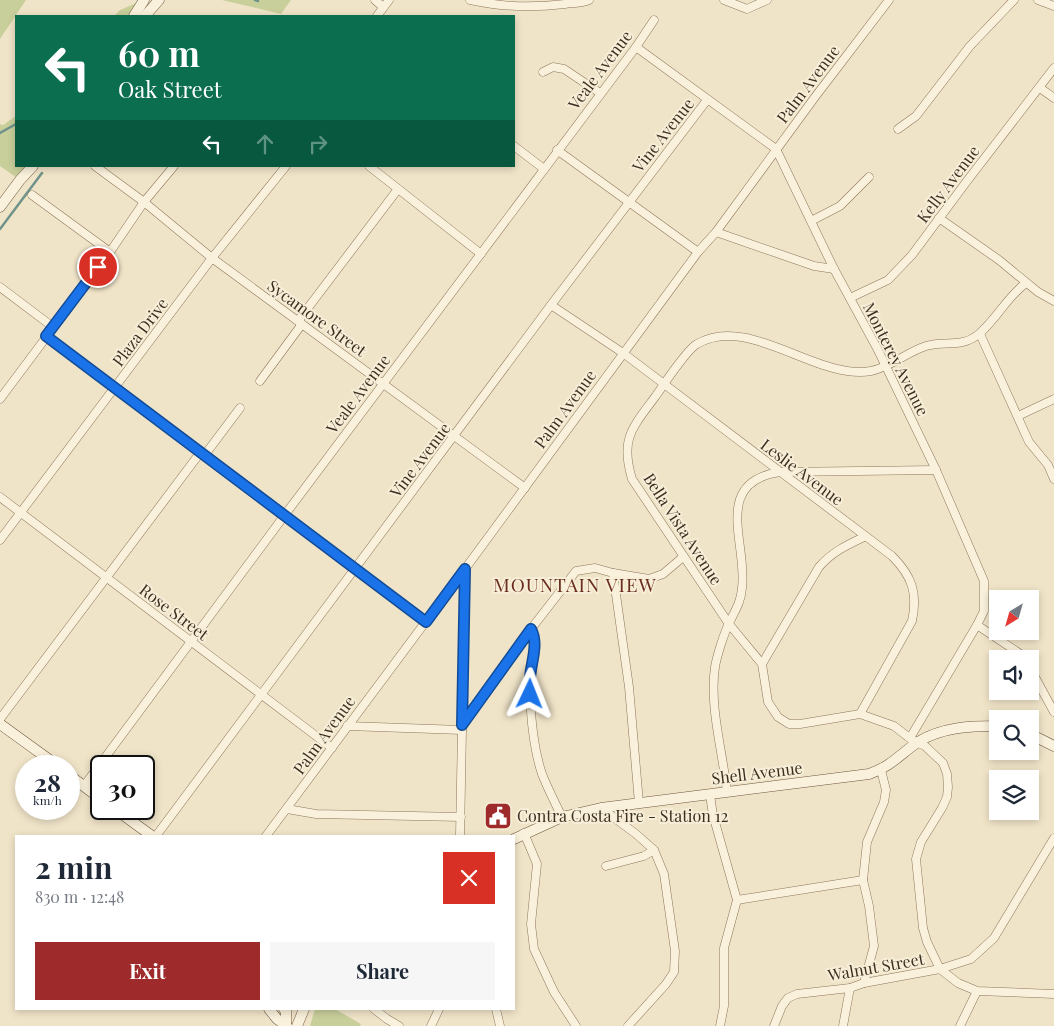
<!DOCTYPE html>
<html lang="en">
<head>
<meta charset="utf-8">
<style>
	:root { --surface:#fff; --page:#f6f6f7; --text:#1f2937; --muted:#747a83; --accent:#9e2a2b }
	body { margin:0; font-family:"Playfair Display",serif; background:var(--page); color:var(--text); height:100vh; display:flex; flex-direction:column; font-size:19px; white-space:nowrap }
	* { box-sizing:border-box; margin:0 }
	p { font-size:16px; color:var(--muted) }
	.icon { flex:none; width:28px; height:28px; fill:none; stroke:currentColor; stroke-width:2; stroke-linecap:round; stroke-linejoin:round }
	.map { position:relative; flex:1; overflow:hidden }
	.details { position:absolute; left:15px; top:835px; width:500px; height:175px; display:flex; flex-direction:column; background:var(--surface); border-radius:0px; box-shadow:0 2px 8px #0003 }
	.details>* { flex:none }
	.guide { position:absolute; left:15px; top:15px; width:500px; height:152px; border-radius:0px; box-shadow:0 2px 8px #0003; background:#0b6e4f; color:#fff; overflow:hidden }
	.needle { width:32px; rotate:217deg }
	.buttons { position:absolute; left:989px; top:590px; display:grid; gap:10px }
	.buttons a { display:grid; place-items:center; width:50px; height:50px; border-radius:0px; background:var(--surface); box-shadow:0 2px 8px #0003; font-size:25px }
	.speed { position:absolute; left:15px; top:755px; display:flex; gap:10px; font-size:25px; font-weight:700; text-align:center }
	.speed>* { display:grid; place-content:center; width:65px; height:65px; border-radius:50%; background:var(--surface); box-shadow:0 2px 8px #0003; line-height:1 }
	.speed small { font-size:12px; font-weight:400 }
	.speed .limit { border:2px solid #111; border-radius:8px; background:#fff; color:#111 }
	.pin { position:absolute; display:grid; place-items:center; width:42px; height:42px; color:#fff; margin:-21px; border:2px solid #fff; border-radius:50%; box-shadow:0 1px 5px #0007 }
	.me { position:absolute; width:55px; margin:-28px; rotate:2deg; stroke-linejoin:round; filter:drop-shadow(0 0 4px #0008) }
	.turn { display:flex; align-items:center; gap:18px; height:105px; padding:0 20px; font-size:22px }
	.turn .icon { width:65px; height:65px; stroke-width:2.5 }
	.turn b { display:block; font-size:35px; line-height:42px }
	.lanes { display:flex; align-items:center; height:48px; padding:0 20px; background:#0003; justify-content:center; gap:25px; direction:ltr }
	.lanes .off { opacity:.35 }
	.round { display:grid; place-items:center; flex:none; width:52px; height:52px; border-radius:0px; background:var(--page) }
	.summary { display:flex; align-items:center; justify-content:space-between; height:85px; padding:0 20px }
	h1 { font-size:30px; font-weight:700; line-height:38px }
	.cta { display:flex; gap:10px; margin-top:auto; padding:10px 20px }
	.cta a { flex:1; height:58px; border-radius:0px; background:var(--accent); color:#fff; font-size:20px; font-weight:700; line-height:58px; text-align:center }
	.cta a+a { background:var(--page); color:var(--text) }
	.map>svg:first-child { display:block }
	.green { fill:#c9cf9b }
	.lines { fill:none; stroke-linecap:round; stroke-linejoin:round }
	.stream { stroke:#6f938a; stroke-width:2.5 }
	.street-casing { stroke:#8d765c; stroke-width:9 }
	.secondary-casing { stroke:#6f573f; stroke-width:11 }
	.street { stroke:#faf1dc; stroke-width:8 }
	.secondary { stroke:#faf1dc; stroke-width:10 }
	.route-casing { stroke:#114b97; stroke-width:12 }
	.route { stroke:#1a73e8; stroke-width:9 }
	.labels { text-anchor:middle; stroke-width:4; stroke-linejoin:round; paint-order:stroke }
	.street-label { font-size:16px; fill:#3d2e20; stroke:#f7eed8 }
	.poi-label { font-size:16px; fill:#3d2e20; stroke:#f7eed8; text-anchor:start }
	.quarter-label { font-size:19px; letter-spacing:1px; fill:#6b2e1e; stroke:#f7eed8 }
</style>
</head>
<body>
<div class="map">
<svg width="1054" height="1026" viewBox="0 0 1054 1026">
	<rect width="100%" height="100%" fill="#f0e4c8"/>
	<g class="green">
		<path d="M0,0H26L0,39Z"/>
		<path d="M143,0L134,16H114L120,10Z"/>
		<path d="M222,0H291L281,14Z"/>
		<path d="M16,116V166H25L20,180L0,166V124L3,125Z"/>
		<path d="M315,1009H335L361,1024L360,1026H310Z"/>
	</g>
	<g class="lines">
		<g class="stream">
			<path d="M255,0L258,1"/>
			<path d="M0,133L16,124"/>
			<path d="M0,229L42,173"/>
		</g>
		<g class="street-casing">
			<g id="street">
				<path d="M375,0L383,7"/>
				<path d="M470,0C504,7 531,8 565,4C573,3 582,3 589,0"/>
				<path d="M724,0L747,9L767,0"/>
				<path d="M1038,0L1054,6"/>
				<path d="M377,16L389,0"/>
				<path d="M636,47L776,149L834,269L878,350L936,470L984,581V611L977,625L910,738"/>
				<path d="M543,72L553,67L564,69L600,93"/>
				<path d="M1040,88L1054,98"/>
				<path d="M898,129L916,116L970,46L1014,0"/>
				<path d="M514,146L544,169"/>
				<path d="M557,150L698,252"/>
				<path d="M95,166L144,202L212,258L525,488"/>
				<path d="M369,166L481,254"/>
				<path d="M32,195L110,252"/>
				<path d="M939,218L999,260L1038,292L1054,301"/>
				<path d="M811,221L840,206L869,177"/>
				<path d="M716,232L814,266L834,269"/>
				<path d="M1026,283C1008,296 997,318 980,333C962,349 945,340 926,346C907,352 891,367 871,371C817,381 748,313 697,344C686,350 663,386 655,397C632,428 620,439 632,479L729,624L762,664L768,702L778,717L789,724H800L860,714L894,726L912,740L925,746L943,763L947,774L948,787L947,797L942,808L921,842L916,859L923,928L927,942L940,969L971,959L994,938L1054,838"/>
				<path d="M0,287L53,327"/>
				<path d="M850,298L888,280L912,255L967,181L1054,68"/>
				<path d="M551,305L623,353L892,556C912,576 918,593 912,621L860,714"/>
				<path d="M298,321L398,189"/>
				<path d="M980,334L1029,442L1048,465L1054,479"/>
				<path d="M46,336L426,622"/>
				<path d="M260,381L302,324"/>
				<path d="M0,399L110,252L144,202L174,166"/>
				<path d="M1018,416L1054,399"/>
				<path d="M204,456L240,408"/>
				<path d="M0,497L332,748"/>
				<path d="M0,540L212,258L286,166"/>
				<path d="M613,573L629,687L639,803"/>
				<path d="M977,625L1019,653L1023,659"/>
				<path d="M531,629C539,644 529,676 530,694C531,720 534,750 542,774C548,789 555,803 562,817"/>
				<path d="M762,664L819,567C832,552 847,545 864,537"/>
				<path d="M1030,668L1054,712"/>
				<path d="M0,719L200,453"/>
				<path d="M462,725L531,629L576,571L595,568L613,573L649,579L663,574L683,557"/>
				<path d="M347,726L462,730"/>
				<path d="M84,786L284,516L636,47L654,20"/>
				<path d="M727,792C723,753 709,706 715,667C717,655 724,634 729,623C735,611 741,602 742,588C748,545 711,482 780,472L936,470"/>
				<path d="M710,795L713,815L737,900L724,948V1006L720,1026"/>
				<path d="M601,808L636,834L654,850L664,874L675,951L674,972L666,984L628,1026"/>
				<path d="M287,809L316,814L461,817"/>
				<path d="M524,833L537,864L531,924L534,949L554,992L576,1026"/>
				<path d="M156,836L551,305L707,100"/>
				<path d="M266,836L465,569L698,252L716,232L815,97L889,0"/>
				<path d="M460,836L465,569"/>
				<path d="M606,866L644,856L654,850"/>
				<path d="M737,900L863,880"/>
				<path d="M864,983L874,946L869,906L863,880L867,842L884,802L886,790L881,770"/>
				<path d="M374,1009L387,1019L399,1026"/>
				<path d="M496,1009L500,1026"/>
				<path d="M431,1026L439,1009"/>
				<path d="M774,1026L782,1006L788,998L797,994L850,988L864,983L940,969L958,983L977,991L1054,994"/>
				<path d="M843,1026L850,988"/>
				<path d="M960,1026L977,991"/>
			</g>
		</g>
		<g class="secondary-casing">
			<g id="secondary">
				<path d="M134,16L144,0"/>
				<path d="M145,16L159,0"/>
				<path d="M0,207L20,180L33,166"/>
				<path d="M0,724L58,766"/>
				<path d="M1030,734L1054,746"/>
				<path d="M69,775L101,799"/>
				<path d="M115,809L152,836"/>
				<path d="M514,839L562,817L601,808L869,774C892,766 900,754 918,742C942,727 970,726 998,726"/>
				<path d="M269,1009L277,1019L287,1026"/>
				<path d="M284,1009L286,1011V1025"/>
				<path d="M297,1026L304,1009"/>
			</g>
		</g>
		<use href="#street" class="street"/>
		<use href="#secondary" class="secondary"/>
	</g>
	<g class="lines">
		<g class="route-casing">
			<path id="route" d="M98,267L46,336L426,622L465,569L462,725L531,629C539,644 531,662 530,678C530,683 530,689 530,694"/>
		</g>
		<use href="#route" class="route"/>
	</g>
	<defs>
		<g id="civic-square" transform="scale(1.4375)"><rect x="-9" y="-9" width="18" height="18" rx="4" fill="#9e2a2b" stroke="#f7eed8"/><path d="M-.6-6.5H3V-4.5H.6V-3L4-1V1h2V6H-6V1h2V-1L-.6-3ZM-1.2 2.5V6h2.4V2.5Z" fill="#fff"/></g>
	</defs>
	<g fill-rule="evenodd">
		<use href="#civic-square" x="498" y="816"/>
	</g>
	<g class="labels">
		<g class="street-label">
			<text transform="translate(600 70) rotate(-53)" y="6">Veale Avenue</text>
			<text transform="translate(808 84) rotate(-53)" y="6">Palm Avenue</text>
			<text transform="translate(663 135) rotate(-52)" y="6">Vine Avenue</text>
			<text transform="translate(948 184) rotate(-53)" y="6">Kelly Avenue</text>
			<text transform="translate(317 318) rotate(36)" y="6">Sycamore Street</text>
			<text transform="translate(140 332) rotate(-53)" y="6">Plaza Drive</text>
			<text transform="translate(896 359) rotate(63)" y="6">Monterey Avenue</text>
			<text transform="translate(358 394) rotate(-53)" y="6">Veale Avenue</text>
			<text transform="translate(565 409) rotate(-54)" y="6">Palm Avenue</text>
			<text transform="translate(420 460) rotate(-53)" y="6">Vine Avenue</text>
			<text transform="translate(802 472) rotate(37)" y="6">Leslie Avenue</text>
			<text transform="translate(683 529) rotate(57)" y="6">Bella Vista Avenue</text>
			<text transform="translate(174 612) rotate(37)" y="6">Rose Street</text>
			<text transform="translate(324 735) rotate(-54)" y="6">Palm Avenue</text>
			<text transform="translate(757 773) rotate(-7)" y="6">Shell Avenue</text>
			<text transform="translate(876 967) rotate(-10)" y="6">Walnut Street</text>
		</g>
		<g class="poi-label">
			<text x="517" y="822">Contra Costa Fire - Station 12</text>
		</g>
		<g class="quarter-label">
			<text x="575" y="592">MOUNTAIN VIEW</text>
		</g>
	</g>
</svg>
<div class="buttons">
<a><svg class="needle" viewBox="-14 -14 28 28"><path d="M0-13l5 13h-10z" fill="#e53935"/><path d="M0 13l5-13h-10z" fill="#747a83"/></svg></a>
<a><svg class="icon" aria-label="sound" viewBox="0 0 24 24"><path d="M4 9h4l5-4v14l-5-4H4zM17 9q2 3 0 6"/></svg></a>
<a><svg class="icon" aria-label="search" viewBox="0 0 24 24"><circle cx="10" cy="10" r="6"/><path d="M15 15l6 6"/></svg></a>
<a><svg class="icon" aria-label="layers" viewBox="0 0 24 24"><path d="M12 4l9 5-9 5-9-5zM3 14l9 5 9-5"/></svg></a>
</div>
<div class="speed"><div>28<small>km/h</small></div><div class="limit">30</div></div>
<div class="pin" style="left:98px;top:267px;background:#d93025"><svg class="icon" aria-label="arrive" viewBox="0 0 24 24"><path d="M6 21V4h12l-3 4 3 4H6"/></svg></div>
<svg class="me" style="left:530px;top:694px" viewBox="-20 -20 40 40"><path d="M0-17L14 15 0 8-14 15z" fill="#1a73e8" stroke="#fff" stroke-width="4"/></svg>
<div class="guide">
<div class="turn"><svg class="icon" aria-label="left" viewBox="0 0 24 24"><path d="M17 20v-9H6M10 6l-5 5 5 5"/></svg><div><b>60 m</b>Oak Street</div></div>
<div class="lanes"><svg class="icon" aria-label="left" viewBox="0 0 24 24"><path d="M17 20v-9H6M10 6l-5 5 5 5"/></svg><svg class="icon off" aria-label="ahead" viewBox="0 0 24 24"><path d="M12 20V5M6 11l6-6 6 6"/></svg><svg class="icon off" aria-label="right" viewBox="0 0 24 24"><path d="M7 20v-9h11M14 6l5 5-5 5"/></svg></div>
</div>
<section class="details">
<div class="summary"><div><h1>2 min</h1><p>830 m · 12:48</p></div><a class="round" style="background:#d93025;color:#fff"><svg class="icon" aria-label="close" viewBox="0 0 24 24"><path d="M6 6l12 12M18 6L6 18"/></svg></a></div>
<div class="cta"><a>Exit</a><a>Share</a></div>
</section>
</div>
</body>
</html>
